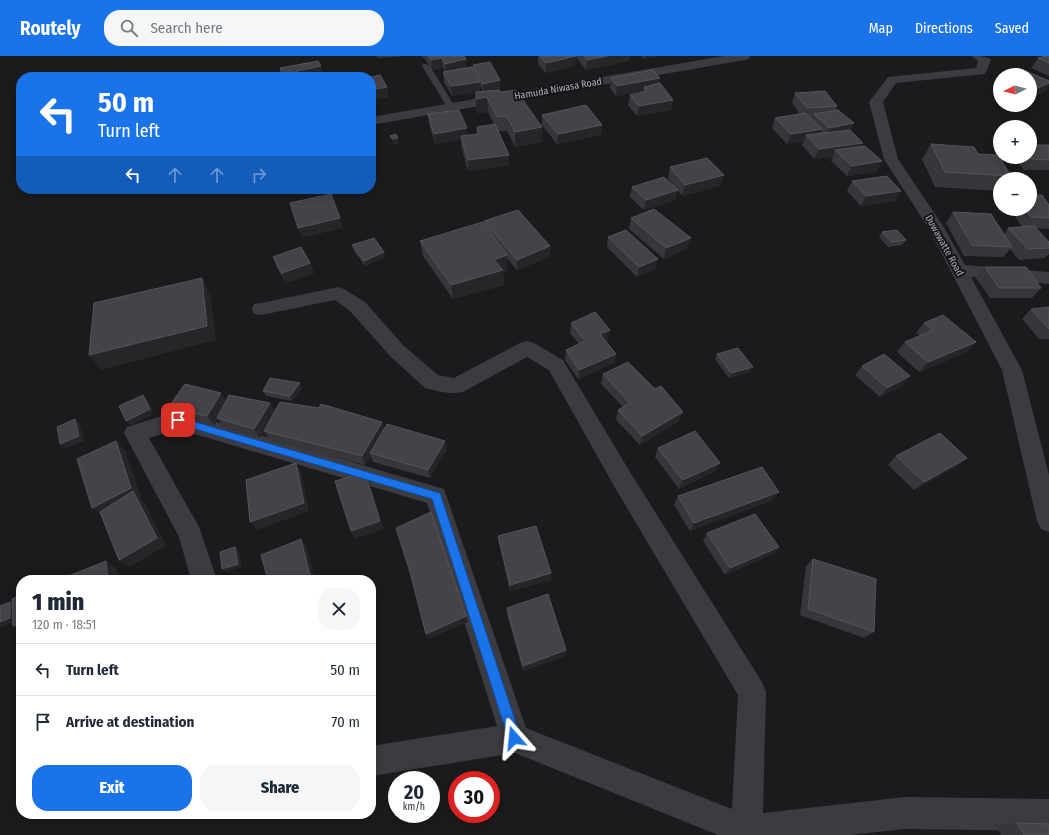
<!DOCTYPE html>
<html lang="en">
<head>
<meta charset="utf-8">
<style>
	:root { --surface:#fff; --page:#f6f6f7; --text:#1f2937; --muted:#747a83; --line:#e0e1e3; --accent:#1a73e8 }
	body { margin:0; font-family:"Fira Sans Condensed",sans-serif; background:var(--page); color:var(--text); height:100vh; display:flex; flex-direction:column; font-size:15px; white-space:nowrap }
	* { box-sizing:border-box; margin:0 }
	p { font-size:13px; color:var(--muted) }
	.icon { flex:none; width:22px; height:22px; fill:none; stroke:currentColor; stroke-width:2; stroke-linecap:round; stroke-linejoin:round }
	.map { position:relative; flex:1; overflow:hidden }
	.side { position:absolute; left:16px; top:519px; width:360px; height:244px; display:flex; flex-direction:column; background:var(--surface); border-radius:16px; box-shadow:0 2px 10px #0003 }
	.side>* { flex:none }
	.hud { position:absolute; left:16px; top:16px; width:360px; height:122px; border-radius:16px; box-shadow:0 2px 10px #0003; background:#1a73e8; color:#fff; overflow:hidden }
	.needle { width:26px; rotate:264deg }
	.buttons { position:absolute; left:993px; top:12px; display:grid; gap:8px }
	.buttons a { display:grid; place-items:center; width:44px; height:44px; border-radius:50%; background:var(--surface); box-shadow:0 2px 10px #0003; font-size:20px }
	.speed { position:absolute; left:388px; top:715px; display:flex; gap:8px; font-size:20px; font-weight:700; text-align:center }
	.speed>* { display:grid; place-content:center; width:52px; height:52px; border-radius:50%; background:var(--surface); box-shadow:0 2px 10px #0003; line-height:1 }
	.speed small { font-size:10px; font-weight:400 }
	.speed .limit { border:6px solid #d22; background:#fff; color:#111 }
	.pin { position:absolute; display:grid; place-items:center; width:34px; height:34px; color:#fff; margin:-17px; border-radius:8px; box-shadow:0 2px 6px #0006 }
	.me { position:absolute; width:44px; margin:-22px; rotate:342deg; stroke-linejoin:round; filter:drop-shadow(0 0 3px #0008) }
	.turn { display:flex; align-items:center; gap:14px; height:84px; padding:0 16px; font-size:18px }
	.turn .icon { width:52px; height:52px; stroke-width:2.5 }
	.turn b { display:block; font-size:28px; line-height:34px }
	.lanes { display:flex; align-items:center; height:38px; padding:0 16px; background:#0003; justify-content:center; gap:20px; direction:ltr }
	.lanes .off { opacity:.35 }
	.round { display:grid; place-items:center; flex:none; width:42px; height:42px; border-radius:16px; background:var(--page) }
	.summary { display:flex; align-items:center; justify-content:space-between; height:68px; padding:0 16px }
	h1 { font-size:24px; font-weight:800; line-height:30px }
	.action { display:flex; gap:8px; margin-top:auto; padding:8px 16px }
	.action a { flex:1; height:46px; border-radius:16px; background:var(--accent); color:#fff; font-size:16px; font-weight:800; line-height:46px; text-align:center }
	.action a+a { background:var(--page); color:var(--text) }
	ul { padding:0; list-style:none }
	li { display:flex; align-items:center; gap:12px; height:52px; padding:0 16px; border-top:1px solid var(--line) }
	li div { flex:1 }
	li b { display:block; font-size:15px }
	li em { font-style:normal }
	header { display:flex; align-items:center; gap:24px; box-sizing:border-box; height:56px; padding:0 20px; background:var(--accent); color:#fff }
	header strong { font-size:19px }
	nav { display:flex; gap:22px; margin-inline-start:auto; font-size:14px }
	.search { width:280px; height:36px; background:var(--page); display:flex; align-items:center; gap:10px; box-sizing:border-box; padding:0 14px; border-radius:16px; color:var(--muted); font-size:15px }
	.map>svg:first-child { display:block }
	.lines { fill:none; stroke-linecap:round; stroke-linejoin:round }
	.lane { fill:#3b3b41; fill-rule:evenodd }
	.street { fill:#3b3b41; fill-rule:evenodd }
	.wall { fill:#37363a; fill-rule:evenodd }
	.shaded-wall { fill:#262528 }
	.building { fill:#444348; stroke:#54545a }
	.route { fill:#1a73e8; stroke:#114b97 }
	.labels { text-anchor:middle; stroke-width:4; stroke-linejoin:round; paint-order:stroke }
	.far-street-label { font-size:10px; fill:#adafbc; stroke:#151517 }
</style>
</head>
<body>
<header>
<strong>Routely</strong>
<div class="search"><svg class="icon" aria-label="search" viewBox="0 0 24 24"><circle cx="10" cy="10" r="6"/><path d="M15 15l6 6"/></svg>Search here</div>
<nav><a>Map</a><a>Directions</a><a>Saved</a></nav>
</header>
<div class="map">
<svg width="1049" height="779" viewBox="0 0 1049 779">
	<rect width="100%" height="100%" fill="#1b1a1c"/>
	<g class="lines">
		<path class="lane" d="M423,8H426L430,10L455,51L454,53H451L447,51L422,10Z"/>
		<g class="street">
			<path d="M724,0H751L749,3L745,4L371,69V61Z"/>
			<path d="M972,0C979,0 987,0 991,4L985,18L896,27L883,46L898,103L945,173L965,209L1049,216V228L971,221L1022,314L1049,419V476L1041,473L1037,465L1002,314L929,173L884,103L869,46L888,21L976,12L978,5Z"/>
			<path d="M338,231L344,233L365,246L404,290L438,319L454,322L520,287L527,285L534,287L563,304L630,416L762,626L766,636L763,757L905,741L1049,743V775L905,773L850,779H718L515,697L371,720V690L497,670L427,447L178,373L149,382L199,471L217,524H191L179,481L124,377L127,371L178,355L444,433L526,672L732,753L738,639L614,430L549,314L527,301L463,336C451,339 437,335 425,332L390,300L351,256L335,244L261,259L254,258L252,253L254,248L261,247Z"/>
		</g>
	</g>
	<g class="wall">
		<path d="M377,0H407L377,2Z"/>
		<path d="M422,0H464L466,12L473,14V9L500,24V34H499L542,86L515,91L507,75H498L509,99V109L468,115L461,90V84L435,88L429,68L428,58L468,79L478,78L494,68L488,56L476,57V36L452,40L444,26L443,16H445L443,12L432,14L425,3V2H423ZM480,30L483,35H480Z"/>
		<path d="M538,0H630L629,5L586,14L576,1L575,10L546,17L538,8Z"/>
		<path d="M641,0H660L644,3Z"/>
		<path d="M1049,0V20L1031,12L1038,2Z"/>
		<path d="M999,20H1000V34L993,30Z"/>
		<path d="M611,22L659,28L673,44L671,54L637,60L628,49L630,39L643,36V35L616,40L610,32Z"/>
		<path d="M795,37L837,50L836,54L851,75L863,87L862,90L882,105L876,116L847,120L831,105L833,101L814,103L802,89L804,85L787,88L772,72L775,62L800,58L792,47Z"/>
		<path d="M542,59L602,69L601,79L557,88L542,69Z"/>
		<path d="M931,88L1011,120L1009,123H1000V135L935,131L922,103Z"/>
		<path d="M1049,89V114H1024L1014,101H1030Z"/>
		<path d="M670,111L720,130L682,140L668,122Z"/>
		<path d="M852,125L901,135L895,145L861,150L847,135Z"/>
		<path d="M632,131L678,134L675,144L644,154L630,141Z"/>
		<path d="M1049,149V173L1036,172L1049,186V198L1045,202L1019,204L1010,193L1003,201L964,200L946,167L953,156L1004,178L1008,172L1022,171L1010,153H1030Z"/>
		<path d="M631,162L688,192L664,203L629,173Z"/>
		<path d="M484,165L550,190L549,201L517,214L507,202V214L503,216L504,229L453,243L423,200L420,185L485,169Z"/>
		<path d="M882,176L906,184L902,189L888,191L879,181Z"/>
		<path d="M608,181L655,213L637,221L607,191Z"/>
		<path d="M352,189L384,196L385,201L365,210L354,195Z"/>
		<path d="M273,201L310,207L314,217L286,227L277,212Z"/>
		<path d="M985,211L1041,232L1032,242H990L976,222Z"/>
		<path d="M1049,251V283H1039L1022,263L1031,253Z"/>
		<path d="M571,267L608,284L606,285L616,298L614,307L578,323L565,304L566,294L579,288L570,277Z"/>
		<path d="M924,267L976,286L967,296L919,316L897,296L905,286L920,280L916,277Z"/>
		<path d="M717,298L750,316L729,322L715,303Z"/>
		<path d="M862,310L902,330L880,341L855,319Z"/>
		<path d="M603,318L655,333L683,356L679,365L640,389L616,364L618,354L623,351L601,328Z"/>
		<path d="M302,332L292,345L266,340L263,335Z"/>
		<path d="M226,345L270,347L275,356L382,366L384,373L445,385L446,394L430,422L373,406L371,400L365,409L270,384L264,375L260,382L223,371L218,363L214,370L175,361L168,352Z"/>
		<path d="M658,392L715,415L679,433L655,401Z"/>
		<path d="M896,400L967,402L957,410L914,434L888,409Z"/>
		<path d="M678,440L773,444L690,475L674,449Z"/>
		<path d="M707,477L779,491L773,498L725,519L703,485Z"/>
		<path d="M498,480L551,517V524L510,535L499,487Z"/>
		<path d="M813,503L874,576L864,582L800,559L806,510Z"/>
		<path d="M507,552L566,594L565,600L523,615L507,558Z"/>
		<path d="M1017,767L1049,779H1001L995,768Z"/>
	</g>
	<g class="shaded-wall">
		<path d="M576,0L575,10L546,17V7Z"/>
		<path d="M607,0H630L629,5L586,14L587,4Z"/>
		<path d="M645,0H660L644,3Z"/>
		<path d="M442,2L443,12L432,14L431,4Z"/>
		<path d="M466,3L467,13L446,17L445,8Z"/>
		<path d="M321,10L323,20L317,21H298L297,15Z"/>
		<path d="M660,22L658,32L644,31L643,35L616,40L617,30Z"/>
		<path d="M500,24V34L484,38L483,28Z"/>
		<path d="M480,26V36L452,40L451,30Z"/>
		<path d="M1049,27V30L1045,36L1030,42V37L1031,35Z"/>
		<path d="M387,31L389,41L371,45V34Z"/>
		<path d="M487,41L488,56L476,57V43Z"/>
		<path d="M673,44L671,54L637,60L639,50Z"/>
		<path d="M854,67L850,77L825,82L829,72Z"/>
		<path d="M602,69L601,79L557,88L558,78Z"/>
		<path d="M542,71V86L515,91V76Z"/>
		<path d="M467,72L468,83L461,80V84L435,88L434,78Z"/>
		<path d="M822,73L817,83L806,79L804,85L787,88L791,78Z"/>
		<path d="M398,82L399,88L393,89L392,83Z"/>
		<path d="M863,87L858,97L835,94L833,101L814,103L819,93Z"/>
		<path d="M509,99V109L468,115V104Z"/>
		<path d="M882,105L876,116L847,120L852,110Z"/>
		<path d="M724,119L720,130L682,140L685,129Z"/>
		<path d="M678,134L675,144L644,154L646,144Z"/>
		<path d="M901,135L895,145L861,150L866,140Z"/>
		<path d="M340,162L343,172L302,182L298,172Z"/>
		<path d="M691,182L688,192L664,203L666,192Z"/>
		<path d="M550,190L549,201L517,214V204Z"/>
		<path d="M384,196L385,201L365,210L364,205Z"/>
		<path d="M507,199V214L503,216L504,229L453,243L451,229L494,204Z"/>
		<path d="M658,203L655,213L637,221L639,211Z"/>
		<path d="M310,207L314,217L286,227L282,217Z"/>
		<path d="M202,222L210,237L216,284L101,314L89,299Z"/>
		<path d="M610,274L608,284L598,288L600,278Z"/>
		<path d="M976,286L967,296L919,316L928,306Z"/>
		<path d="M616,298L614,307L578,323L579,314Z"/>
		<path d="M753,311L750,316L729,322L731,317Z"/>
		<path d="M910,320L902,330L880,341L887,332Z"/>
		<path d="M300,327L302,332L292,345L290,340Z"/>
		<path d="M221,337L227,346L217,362L218,363L214,370L207,360Z"/>
		<path d="M143,339L147,344L154,358L131,369L126,365Z"/>
		<path d="M270,347L275,357L260,382L254,373Z"/>
		<path d="M683,356L679,365L640,389L642,380Z"/>
		<path d="M75,363L80,368L84,385L65,393L60,388Z"/>
		<path d="M382,366L385,375L370,397L371,400L365,409L362,400Z"/>
		<path d="M116,385L125,394L141,441H140L143,444L166,490L129,511L119,504L102,460L92,452Z"/>
		<path d="M445,385L446,394L430,422L428,414Z"/>
		<path d="M967,402L957,410L914,434L924,426Z"/>
		<path d="M296,407L301,415L309,455L257,474L250,466Z"/>
		<path d="M720,407L715,415L679,433L683,424Z"/>
		<path d="M365,417L369,425L384,473L355,483L351,475Z"/>
		<path d="M779,436L773,444L690,475L694,467Z"/>
		<path d="M301,483L307,491L315,524H311Z"/>
		<path d="M235,491L239,495L242,511L226,516L222,513Z"/>
		<path d="M779,491L773,498L725,519L730,512Z"/>
		<path d="M106,505L116,512L118,524H108Z"/>
		<path d="M551,517V524L510,535V529Z"/>
		<path d="M10,546L17,549V565L0,572V566Z"/>
		<path d="M466,560L468,566L429,583L426,578Z"/>
		<path d="M21,567V574L13,570Z"/>
		<path d="M566,594L565,600L523,615V610Z"/>
	</g>
	<g class="building">
		<path d="M428,0H464L466,3L445,8L442,2L431,4Z"/>
		<path d="M540,0H576L546,7Z"/>
		<path d="M584,0H607L587,4Z"/>
		<path d="M1045,0H1049V7L1038,2Z"/>
		<path d="M318,5L321,10L297,15L299,21H283L280,12Z"/>
		<path d="M490,6L500,24L483,28L473,9Z"/>
		<path d="M472,11L480,26L451,30L443,16Z"/>
		<path d="M1019,12L1049,25V27L1031,35L1030,34V19H1003Z"/>
		<path d="M653,14L660,22L617,30L611,22Z"/>
		<path d="M380,19L387,31L371,34V21Z"/>
		<path d="M660,27L673,44L639,50L630,39L647,35L644,31Z"/>
		<path d="M499,34L501,36L516,34L542,71L515,76L507,60L497,61L487,41L476,43V36Z"/>
		<path d="M825,35L837,50L807,52L795,37Z"/>
		<path d="M586,49L602,69L558,78L542,59Z"/>
		<path d="M459,54L467,72L434,78L428,58Z"/>
		<path d="M838,54L854,67L829,72L814,58Z"/>
		<path d="M805,57L822,73L791,78L775,62Z"/>
		<path d="M495,68L509,99L468,104L461,80L478,78L477,71Z"/>
		<path d="M850,74L863,87L819,93L806,79Z"/>
		<path d="M396,78L398,82L392,83L390,80Z"/>
		<path d="M931,88L974,91L978,98L998,99L1011,120L945,116Z"/>
		<path d="M1030,89H1049V104L1032,103L1030,101Z"/>
		<path d="M865,90L882,105L852,110L835,94Z"/>
		<path d="M707,102L724,119L685,129L670,111Z"/>
		<path d="M887,120L901,135L866,140L852,125Z"/>
		<path d="M664,121L678,134L646,144L632,131Z"/>
		<path d="M331,138L340,162L298,172L290,147Z"/>
		<path d="M1030,139H1042L1049,149V162L1031,161L1025,153H1030Z"/>
		<path d="M654,153L691,182L666,192L631,162Z"/>
		<path d="M518,154L550,190L517,204L484,165Z"/>
		<path d="M953,156L991,158L1012,191L972,189Z"/>
		<path d="M483,166L507,199L494,204L503,214L451,229L420,185Z"/>
		<path d="M1034,170L1049,186V192L1028,193L1008,172Z"/>
		<path d="M626,174L658,203L639,211L608,181Z"/>
		<path d="M897,174L906,184L891,186L882,176Z"/>
		<path d="M374,182L384,196L364,205L352,189Z"/>
		<path d="M301,191L310,207L282,217L273,201Z"/>
		<path d="M985,211H1026L1041,232H999Z"/>
		<path d="M202,222L207,270L89,299L94,247Z"/>
		<path d="M1049,251V273L1031,253Z"/>
		<path d="M595,256L610,274L600,278L616,298L579,314L566,294L585,285L571,267Z"/>
		<path d="M943,259L976,286L928,306L905,286L933,274L924,267Z"/>
		<path d="M738,292L753,311L731,317L717,298Z"/>
		<path d="M884,298L910,320L887,332L862,310Z"/>
		<path d="M628,306L655,333L661,330L683,356L642,380L618,354L630,347L603,318Z"/>
		<path d="M270,322L300,327L290,340L263,335Z"/>
		<path d="M185,328L221,337L207,360L168,352Z"/>
		<path d="M143,339L150,353L126,365L119,350Z"/>
		<path d="M229,339L270,347L254,373L217,362Z"/>
		<path d="M280,346L319,352L321,348L382,366L362,400L264,375Z"/>
		<path d="M75,363L79,380L60,388L57,371Z"/>
		<path d="M387,368L445,385L428,414L370,397Z"/>
		<path d="M695,375L720,407L683,424L658,392Z"/>
		<path d="M940,377L967,402L924,426L896,400Z"/>
		<path d="M116,385L131,432L92,452L77,403Z"/>
		<path d="M296,407L304,447L250,466L246,424Z"/>
		<path d="M762,411L779,436L694,467L678,440Z"/>
		<path d="M365,417L380,465L351,475L335,425Z"/>
		<path d="M133,435L157,482L119,504L100,456Z"/>
		<path d="M431,456L466,560L426,578L410,516L396,472Z"/>
		<path d="M755,458L779,491L730,512L707,477Z"/>
		<path d="M536,470L551,517L510,529L498,480Z"/>
		<path d="M301,483L311,524H268L261,499Z"/>
		<path d="M235,491L238,508L222,513L220,496Z"/>
		<path d="M813,503L876,523L874,576L808,553Z"/>
		<path d="M106,505L108,524H59Z"/>
		<path d="M548,538L566,594L523,610L507,552Z"/>
		<path d="M21,539V567L13,570L12,543Z"/>
		<path d="M10,546V562L0,566V550Z"/>
		<path d="M1017,767L1049,768V779H1024Z"/>
	</g>
	<path class="route" d="M178,361L440,437L521,682L519,686L514,688L510,686L508,682L432,443L175,367L174,364Z"/>
	<g class="labels">
		<g class="far-street-label">
			<text transform="translate(558 32) rotate(-10)" y="4">Hamuda Niwasa Road</text>
			<text transform="translate(945 189) rotate(61)" y="4">Duwawatte Road</text>
		</g>
	</g>
</svg>
<div class="buttons">
<a><svg class="needle" viewBox="-14 -14 28 28"><path d="M0-13l5 13h-10z" fill="#e53935"/><path d="M0 13l5-13h-10z" fill="#747a83"/></svg></a>
<a>+</a>
<a>−</a>
</div>
<div class="speed"><div>20<small>km/h</small></div><div class="limit">30</div></div>
<div class="pin" style="left:178px;top:364px;background:#d93025"><svg class="icon" aria-label="arrive" viewBox="0 0 24 24"><path d="M6 21V4h12l-3 4 3 4H6"/></svg></div>
<svg class="me" style="left:514px;top:682px" viewBox="-20 -20 40 40"><path d="M0-17L14 15 0 8-14 15z" fill="#1a73e8" stroke="#fff" stroke-width="4"/></svg>
<div class="hud">
<div class="turn"><svg class="icon" aria-label="left" viewBox="0 0 24 24"><path d="M17 20v-9H6M10 6l-5 5 5 5"/></svg><div><b>50 m</b>Turn left</div></div>
<div class="lanes"><svg class="icon" aria-label="left" viewBox="0 0 24 24"><path d="M17 20v-9H6M10 6l-5 5 5 5"/></svg><svg class="icon off" aria-label="ahead" viewBox="0 0 24 24"><path d="M12 20V5M6 11l6-6 6 6"/></svg><svg class="icon off" aria-label="ahead" viewBox="0 0 24 24"><path d="M12 20V5M6 11l6-6 6 6"/></svg><svg class="icon off" aria-label="right" viewBox="0 0 24 24"><path d="M7 20v-9h11M14 6l5 5-5 5"/></svg></div>
</div>
<section class="side">
<div class="summary"><div><h1>1 min</h1><p>120 m · 18:51</p></div><a class="round"><svg class="icon" aria-label="close" viewBox="0 0 24 24"><path d="M6 6l12 12M18 6L6 18"/></svg></a></div>
<ul>
<li><svg class="icon" aria-label="left" viewBox="0 0 24 24"><path d="M17 20v-9H6M10 6l-5 5 5 5"/></svg><div><b>Turn left</b></div><em>50 m</em></li>
<li><svg class="icon" aria-label="arrive" viewBox="0 0 24 24"><path d="M6 21V4h12l-3 4 3 4H6"/></svg><div><b>Arrive at destination</b></div><em>70 m</em></li>
</ul>
<div class="action"><a>Exit</a><a>Share</a></div>
</section>
</div>
</body>
</html>
